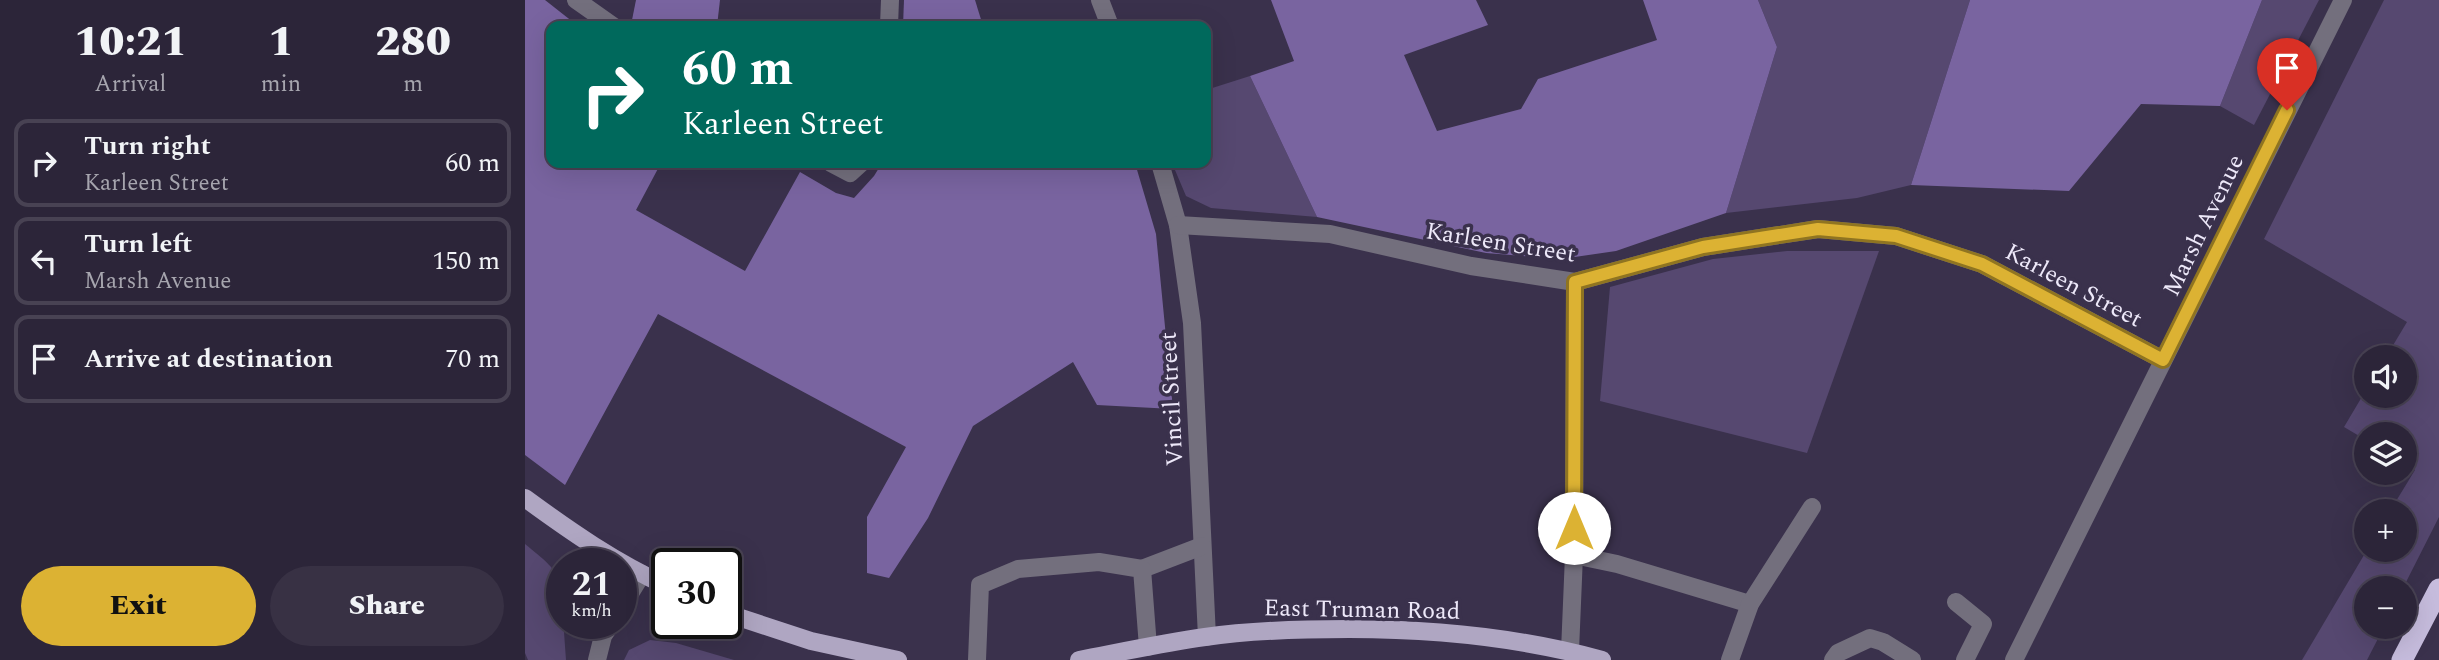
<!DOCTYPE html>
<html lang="en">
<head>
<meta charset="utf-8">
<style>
	:root { --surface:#2c2539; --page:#383144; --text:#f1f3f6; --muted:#a6a5ae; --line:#484253; --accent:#dcb233 }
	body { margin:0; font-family:Spectral,serif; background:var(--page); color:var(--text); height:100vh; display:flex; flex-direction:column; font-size:26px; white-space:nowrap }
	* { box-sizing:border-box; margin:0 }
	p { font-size:23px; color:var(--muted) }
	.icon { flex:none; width:38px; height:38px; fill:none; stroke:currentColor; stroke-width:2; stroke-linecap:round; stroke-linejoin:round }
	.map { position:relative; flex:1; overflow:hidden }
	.panel { display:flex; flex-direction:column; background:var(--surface); width:525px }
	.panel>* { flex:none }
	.top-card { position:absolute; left:21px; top:21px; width:665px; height:147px; border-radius:14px; box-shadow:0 7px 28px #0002,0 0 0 2px var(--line); background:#00695c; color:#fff; overflow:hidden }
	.buttons { position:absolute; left:1829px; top:345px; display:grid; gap:14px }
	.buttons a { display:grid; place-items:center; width:63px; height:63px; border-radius:50%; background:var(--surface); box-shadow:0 7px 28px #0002,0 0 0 2px var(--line); font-size:35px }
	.speed { position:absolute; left:21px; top:548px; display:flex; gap:14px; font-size:35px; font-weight:700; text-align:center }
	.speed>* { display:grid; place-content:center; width:91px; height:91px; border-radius:50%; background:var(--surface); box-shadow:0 7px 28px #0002,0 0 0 2px var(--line); line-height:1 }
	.speed small { font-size:18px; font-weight:400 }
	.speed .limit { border:4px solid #111; border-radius:10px; background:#fff; color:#111 }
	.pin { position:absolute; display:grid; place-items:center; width:60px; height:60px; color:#fff; margin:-72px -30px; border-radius:50% 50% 50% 0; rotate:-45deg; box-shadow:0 0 7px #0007 }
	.pin .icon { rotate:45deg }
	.me { position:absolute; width:77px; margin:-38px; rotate:0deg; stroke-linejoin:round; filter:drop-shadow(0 0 5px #0008) }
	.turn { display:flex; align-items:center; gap:24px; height:147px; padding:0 21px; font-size:32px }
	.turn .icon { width:91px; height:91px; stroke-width:2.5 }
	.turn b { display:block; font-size:49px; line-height:60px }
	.eta { display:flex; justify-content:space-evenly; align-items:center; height:119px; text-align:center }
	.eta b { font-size:42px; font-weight:800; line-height:49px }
	.button { display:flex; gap:14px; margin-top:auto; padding:14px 21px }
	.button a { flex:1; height:80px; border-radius:42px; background:var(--accent); color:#111; font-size:28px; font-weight:800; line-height:80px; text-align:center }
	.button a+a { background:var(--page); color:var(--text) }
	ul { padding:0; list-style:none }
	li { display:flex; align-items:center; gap:21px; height:88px; margin:0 14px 10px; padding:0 7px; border:4px solid var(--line); border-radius:14px }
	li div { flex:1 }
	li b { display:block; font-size:26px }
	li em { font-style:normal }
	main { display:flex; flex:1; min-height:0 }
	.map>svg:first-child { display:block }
	.green { fill:#564870 }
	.forest { fill:#7964a0 }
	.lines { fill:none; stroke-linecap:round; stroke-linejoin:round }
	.minor { stroke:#736f7d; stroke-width:18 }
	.major { stroke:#afa6c2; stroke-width:18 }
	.highway { stroke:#c6bcdd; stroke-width:21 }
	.route-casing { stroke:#8f7421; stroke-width:18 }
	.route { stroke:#dcb233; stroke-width:12 }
	.labels { text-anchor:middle; stroke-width:7; stroke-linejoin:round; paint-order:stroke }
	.street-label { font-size:24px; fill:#ede8f9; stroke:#3a314c }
</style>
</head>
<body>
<main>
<section class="panel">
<div class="eta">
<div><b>10:21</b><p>Arrival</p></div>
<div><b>1</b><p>min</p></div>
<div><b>280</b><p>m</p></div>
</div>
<ul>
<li><svg class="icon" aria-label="right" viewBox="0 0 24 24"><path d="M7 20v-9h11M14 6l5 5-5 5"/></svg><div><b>Turn right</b><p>Karleen Street</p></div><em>60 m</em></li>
<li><svg class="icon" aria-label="left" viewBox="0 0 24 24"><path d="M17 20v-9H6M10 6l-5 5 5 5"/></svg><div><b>Turn left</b><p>Marsh Avenue</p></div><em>150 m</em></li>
<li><svg class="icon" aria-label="arrive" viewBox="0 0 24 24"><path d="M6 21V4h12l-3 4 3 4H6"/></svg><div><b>Arrive at destination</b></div><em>70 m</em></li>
</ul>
<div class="button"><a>Exit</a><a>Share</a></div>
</section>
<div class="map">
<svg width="1914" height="660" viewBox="0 0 1914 660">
	<rect width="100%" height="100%" fill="#3a314c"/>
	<g class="green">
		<path d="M1233,0H1445L1386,185L1332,198L1201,213L1252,47Z"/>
		<path d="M1737,0H1794L1729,125L1695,106Z"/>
		<path d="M1859,0H1914V517L1878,588H1841V626L1859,627L1842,660H1777L1842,550H1880V511H1865L1890,470L1880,463V434H1841V440L1819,427L1841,390V396H1880V357H1861L1882,322L1739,239Z"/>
		<path d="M725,76L792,217L686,208L661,196L647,163H681V90Z"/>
		<path d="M1262,251H1354L1282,453L1075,401L1085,287L1188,259Z"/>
		<path d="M0,544C38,575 37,574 37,623H41L39,632L41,660H3L0,653Z"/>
		<path d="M125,640L151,643L209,660H99L104,650Z"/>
	</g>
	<g class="forest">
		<path d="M0,0H20L53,26H26V163H136L111,210L220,271L275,172L311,193L329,198L349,176L357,163H610L631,234L648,409L572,405L548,362L448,426L403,518L364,578L342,573V517L381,447L133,314L40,485L0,455Z"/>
		<path d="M111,0H195L192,26H116L107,20Z"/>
		<path d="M379,0H450L458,26H378Z"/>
		<path d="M746,0H951L963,25L879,55L912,131L996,109L1013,79L1132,40L1118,0H1233L1252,47L1201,213L1091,251L1036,259L961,253L792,217L725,76L769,61Z"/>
		<path d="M1445,0H1737L1695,106L1616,104L1544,191L1386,185Z"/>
	</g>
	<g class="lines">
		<g class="minor">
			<path d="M51,0L88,26"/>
			<path d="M575,0L585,26"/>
			<path d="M364,26L365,0"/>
			<path d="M306,163L325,173L336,163"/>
			<path d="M635,163L653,225L667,323L682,637"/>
			<path d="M653,225L805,234L946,266L1050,282L1178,247L1293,229L1371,236L1457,264L1638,360"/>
			<path d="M1049,555L1092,564L1225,604"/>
			<path d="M617,569L677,546"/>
			<path d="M1431,602L1458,624L1440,660"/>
			<path d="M96,608L117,574"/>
			<path d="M1045,651L1049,555L1050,282"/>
			<path d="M72,660L78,636L87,623"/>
			<path d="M452,660L455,585L493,569L574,562L617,569L623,647"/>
			<path d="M1205,660L1225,604L1287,507"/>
			<path d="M1308,660L1313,653L1345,638L1358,642L1387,660"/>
			<path d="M1489,660L1818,0"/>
		</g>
		<g class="major">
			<path d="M0,498C45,531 91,563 142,586"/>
			<path d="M201,613L286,641L373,660"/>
			<path d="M554,660C596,652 638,643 680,637C728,630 776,629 824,629C909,629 994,637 1077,660"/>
		</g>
		<path class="highway" d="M1877,660L1914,589"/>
	</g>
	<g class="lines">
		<g class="route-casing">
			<path id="route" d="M1049,528L1050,282L1178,247L1293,229L1371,236L1457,264L1638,360L1762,110"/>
		</g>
		<use href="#route" class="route"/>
	</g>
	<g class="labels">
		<g class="street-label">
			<text transform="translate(1678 225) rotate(-64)" y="8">Marsh Avenue</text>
			<text transform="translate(976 242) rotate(9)" y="8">Karleen Street</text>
			<text transform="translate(1549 285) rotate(28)" y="8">Karleen Street</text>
			<text transform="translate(646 399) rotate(-93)" y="8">Vincil Street</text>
			<text transform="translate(837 609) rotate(1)" y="8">East Truman Road</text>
		</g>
	</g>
</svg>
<div class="buttons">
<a><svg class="icon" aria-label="sound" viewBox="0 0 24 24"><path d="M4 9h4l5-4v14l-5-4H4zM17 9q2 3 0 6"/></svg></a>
<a><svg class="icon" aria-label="layers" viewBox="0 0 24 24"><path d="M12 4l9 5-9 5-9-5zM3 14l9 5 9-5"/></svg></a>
<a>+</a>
<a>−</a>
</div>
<div class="speed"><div>21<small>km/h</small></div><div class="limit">30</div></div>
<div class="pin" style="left:1762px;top:110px;background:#d93025"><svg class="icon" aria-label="arrive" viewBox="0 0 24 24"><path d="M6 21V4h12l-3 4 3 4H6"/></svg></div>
<svg class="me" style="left:1049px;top:528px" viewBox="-20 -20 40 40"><circle r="19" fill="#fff"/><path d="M0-13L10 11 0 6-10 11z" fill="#dcb233"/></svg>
<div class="top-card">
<div class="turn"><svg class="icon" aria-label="right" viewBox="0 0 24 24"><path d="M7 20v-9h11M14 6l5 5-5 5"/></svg><div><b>60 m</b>Karleen Street</div></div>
</div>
</div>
</main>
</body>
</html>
